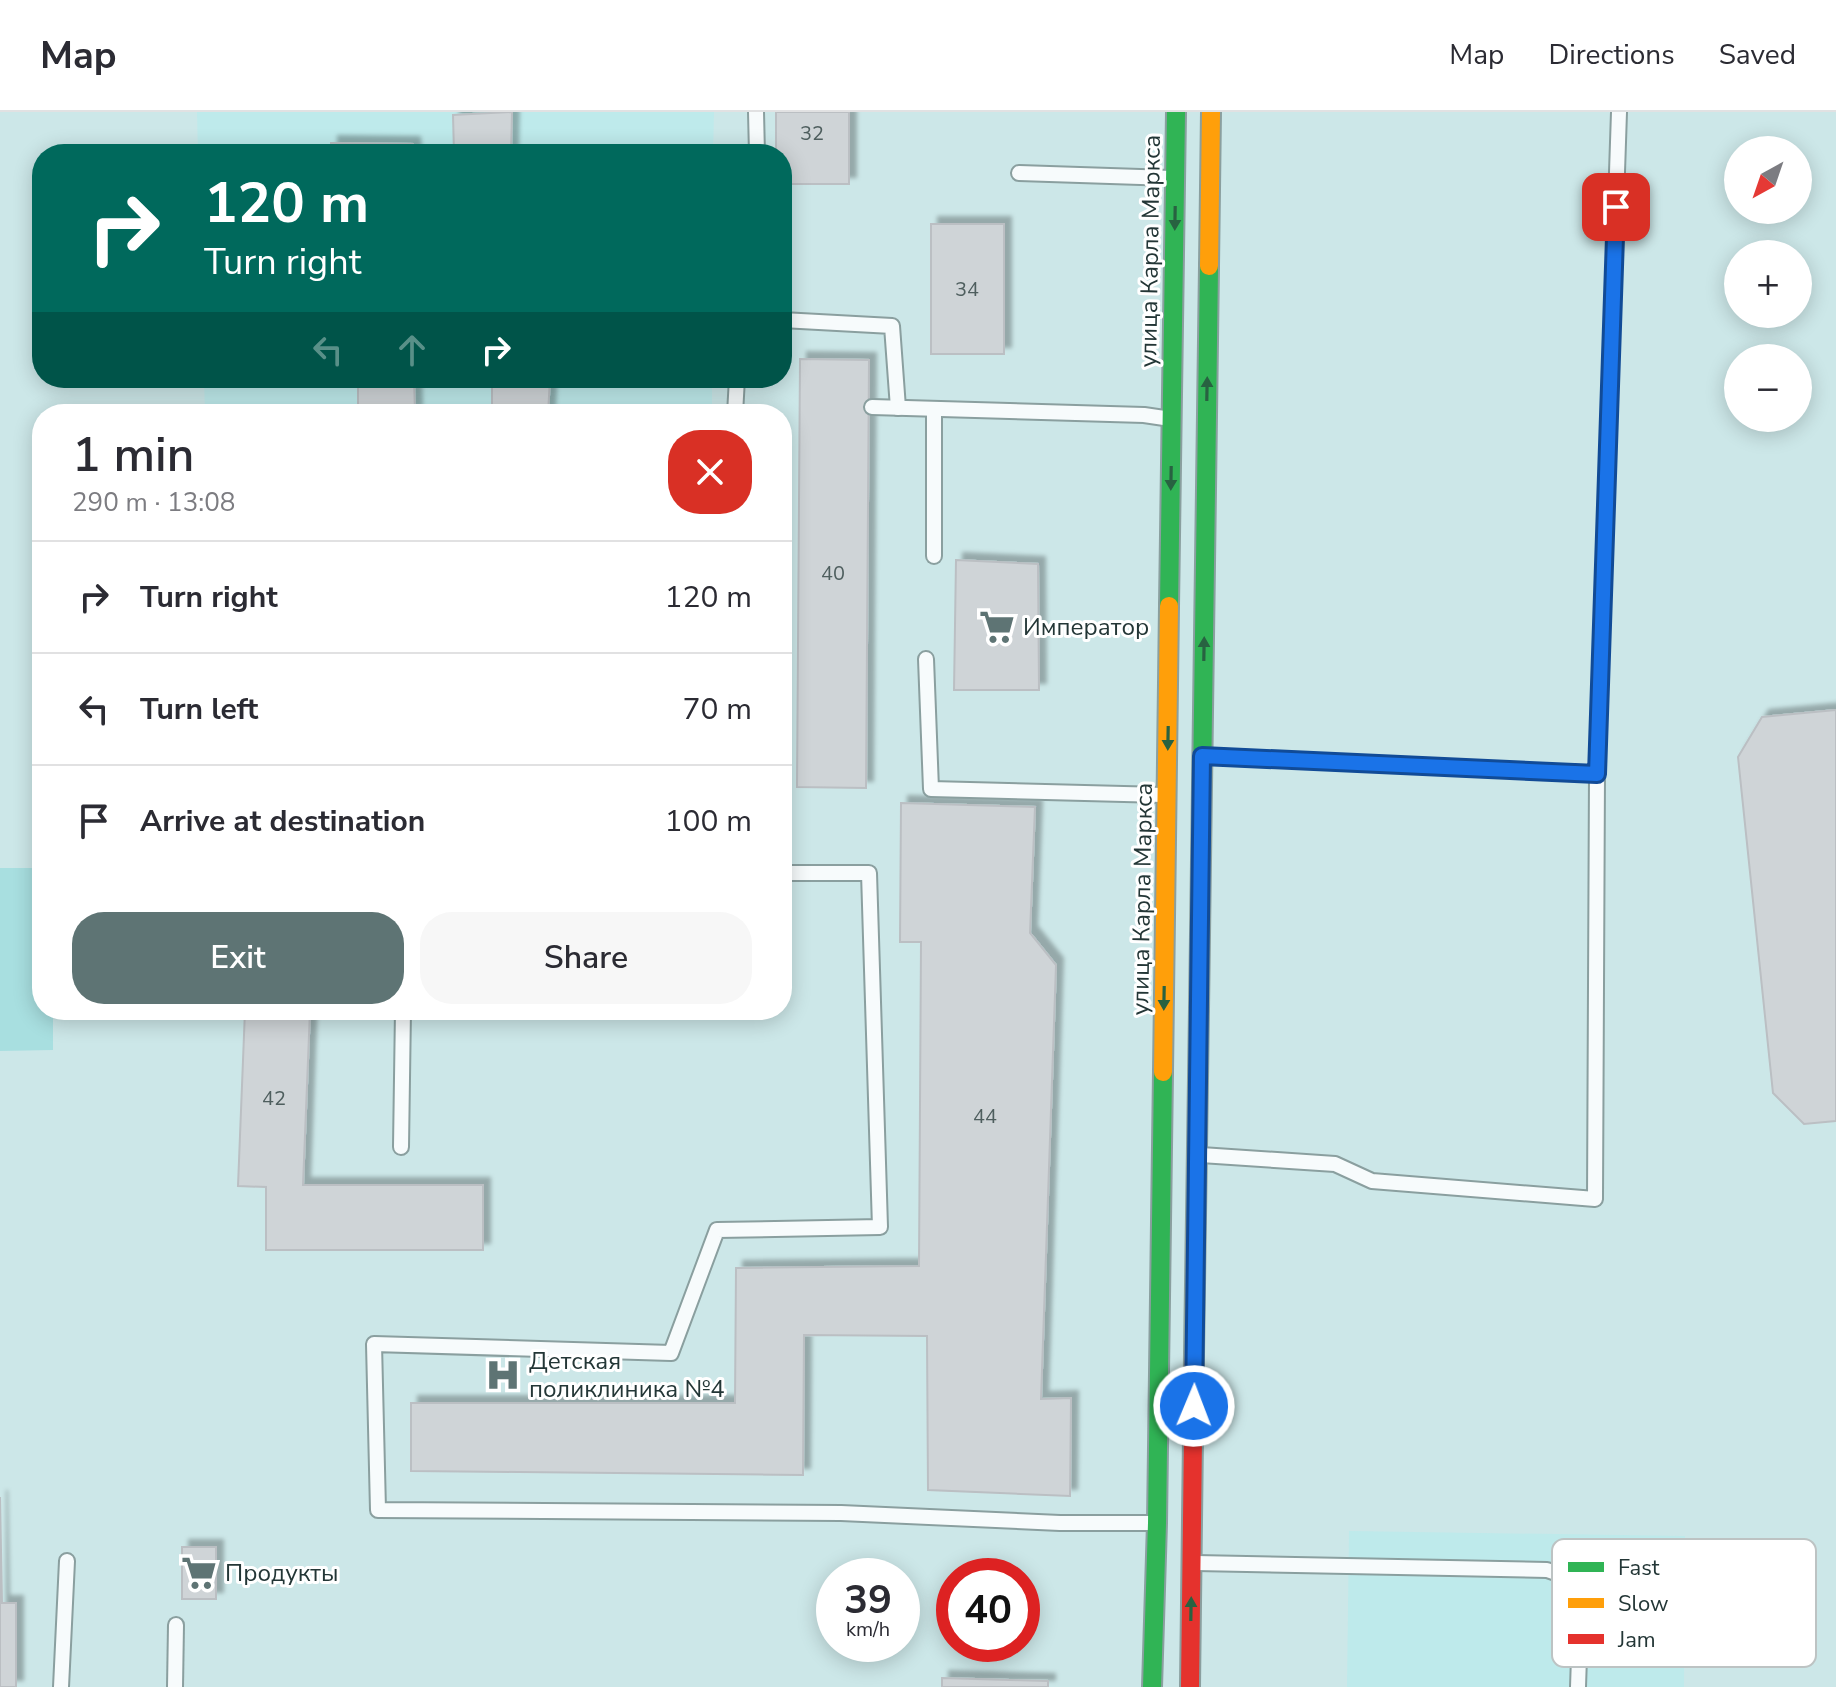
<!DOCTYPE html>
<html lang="en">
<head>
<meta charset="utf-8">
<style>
	:root { --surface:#fff; --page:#f7f7f7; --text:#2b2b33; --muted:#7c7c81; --line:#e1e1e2; --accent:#5e7474 }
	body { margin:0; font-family:"Nunito Sans",sans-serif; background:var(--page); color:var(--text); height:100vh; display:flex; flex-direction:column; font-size:30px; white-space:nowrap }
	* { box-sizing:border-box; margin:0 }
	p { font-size:26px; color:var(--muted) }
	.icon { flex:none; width:44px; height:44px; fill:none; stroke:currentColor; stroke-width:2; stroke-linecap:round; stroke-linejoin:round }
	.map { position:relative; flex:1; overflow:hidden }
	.details { position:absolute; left:32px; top:292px; width:760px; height:616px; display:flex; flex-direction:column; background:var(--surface); border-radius:32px; box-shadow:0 4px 20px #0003 }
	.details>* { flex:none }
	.banner { position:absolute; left:32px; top:32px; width:760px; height:244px; border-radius:32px; box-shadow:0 4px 20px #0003; background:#00695c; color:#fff; overflow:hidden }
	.needle { width:52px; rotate:220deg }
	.controls { position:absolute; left:1724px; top:24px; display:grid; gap:16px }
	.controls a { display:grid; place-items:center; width:88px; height:88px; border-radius:50%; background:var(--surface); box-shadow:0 4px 20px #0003; font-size:40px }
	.speed { position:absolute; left:816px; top:1446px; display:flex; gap:16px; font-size:40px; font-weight:700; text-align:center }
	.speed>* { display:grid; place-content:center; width:104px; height:104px; border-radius:50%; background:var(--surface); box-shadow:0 4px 20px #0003; line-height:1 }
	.speed small { font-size:20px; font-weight:400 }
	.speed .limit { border:12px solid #d22; background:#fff; color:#111 }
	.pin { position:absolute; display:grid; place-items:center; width:68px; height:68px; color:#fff; margin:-34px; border-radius:16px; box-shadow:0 4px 12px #0006 }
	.me { position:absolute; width:88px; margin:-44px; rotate:1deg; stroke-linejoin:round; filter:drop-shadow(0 0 6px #0008) }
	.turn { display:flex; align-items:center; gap:28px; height:168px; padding:0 40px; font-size:36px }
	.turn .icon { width:104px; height:104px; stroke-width:2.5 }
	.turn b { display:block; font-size:56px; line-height:68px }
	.lanes { display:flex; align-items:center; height:76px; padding:0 40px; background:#0003; justify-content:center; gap:40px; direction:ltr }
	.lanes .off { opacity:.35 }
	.round { display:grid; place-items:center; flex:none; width:84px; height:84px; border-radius:32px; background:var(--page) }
	.head { display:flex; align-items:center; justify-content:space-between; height:136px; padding:0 40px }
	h1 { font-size:48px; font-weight:600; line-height:60px }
	.action { display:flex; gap:16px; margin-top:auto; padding:16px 40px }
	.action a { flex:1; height:92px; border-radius:32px; background:var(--accent); color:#fff; font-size:32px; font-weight:600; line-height:92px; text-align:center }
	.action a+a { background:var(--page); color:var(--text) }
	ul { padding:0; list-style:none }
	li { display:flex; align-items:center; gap:24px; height:112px; padding:0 40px; border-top:2px solid var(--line) }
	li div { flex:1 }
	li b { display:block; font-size:30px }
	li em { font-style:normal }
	header { display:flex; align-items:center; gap:48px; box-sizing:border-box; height:112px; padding:0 40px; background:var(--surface); border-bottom:2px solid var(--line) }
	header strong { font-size:38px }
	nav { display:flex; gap:44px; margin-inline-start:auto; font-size:28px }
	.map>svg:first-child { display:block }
	.built { fill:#beeaeb }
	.green { fill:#a8dfe0 }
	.building { fill:#cfd4d7; stroke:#bbbfc3; stroke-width:2; filter:url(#shadow) }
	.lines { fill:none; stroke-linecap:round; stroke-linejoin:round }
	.lane-casing { stroke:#8a9f9f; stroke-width:18 }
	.fast-casing { stroke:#8a9f9f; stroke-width:22 }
	.slow-casing { stroke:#8a9f9f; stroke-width:22 }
	.jam-casing { stroke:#8a9f9f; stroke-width:22 }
	.lane { stroke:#f7fbfc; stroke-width:14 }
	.fast { stroke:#30b455; stroke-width:18 }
	.slow { stroke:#ff9f0a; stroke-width:18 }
	.jam { stroke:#e5322d; stroke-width:18 }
	.oneway { fill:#286241 }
	.route-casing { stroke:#114b97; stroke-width:20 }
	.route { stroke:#1a73e8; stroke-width:14 }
	.labels { text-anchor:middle; stroke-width:6; stroke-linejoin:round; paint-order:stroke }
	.number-label { font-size:20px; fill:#4e5e5e }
	.street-label { font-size:24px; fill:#233636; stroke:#fff }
	.poi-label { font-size:24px; fill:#233636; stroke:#fff; text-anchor:start }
	.key { fill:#fff; stroke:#bdc3c3; stroke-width:2 }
	.key-label { font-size:22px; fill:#233636 }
</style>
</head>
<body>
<header>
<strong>Map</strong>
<nav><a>Map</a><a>Directions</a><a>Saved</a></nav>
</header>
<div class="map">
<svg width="1836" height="1575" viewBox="0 0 1836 1575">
	<defs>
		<filter id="shadow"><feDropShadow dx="7" dy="-7" stdDeviation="2" flood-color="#0004"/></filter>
	</defs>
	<rect width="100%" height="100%" fill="#cce7e8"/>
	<g class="built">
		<path d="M197,0H714L713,42H198Z"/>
		<path d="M204,266H712V302H205Z"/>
		<path d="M1349,1419L1685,1424L1684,1575H1347Z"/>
	</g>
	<path class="green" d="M0,756H42V898H53V938L0,939Z"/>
	<g class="building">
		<path d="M512,0L511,42H454L453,3Z"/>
		<path d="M776,0H849V72H782V42H776Z"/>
		<path d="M331,31L413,32L414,42H331Z"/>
		<rect x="931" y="112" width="73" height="130"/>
		<path d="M800,247L869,248L866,676L797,675Z"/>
		<path d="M358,266H414L415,301L358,300Z"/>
		<path d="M492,266H550L548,302H492Z"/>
		<path d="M956,448L1038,452L1039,578H954Z"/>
		<path d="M1836,598V1009L1804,1012L1773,981L1738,645L1762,605Z"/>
		<path d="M901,691L1035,695L1030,821L1056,853L1041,1287L1071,1286L1070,1384L928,1378L927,1224L804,1223L803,1363L411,1359V1291H735L736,1156L919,1154L921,830H900Z"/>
		<path d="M245,898H310L303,1073H483V1138H266V1075L238,1074Z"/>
		<path d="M0,1385L2,1491H16V1575H0Z"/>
		<rect x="182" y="1435" width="34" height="52"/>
		<path d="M942,1566L1048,1569V1575H942Z"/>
	</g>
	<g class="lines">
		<g class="lane-casing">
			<g id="lane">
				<path d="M756,0L757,42"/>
				<path d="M1019,61L1171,66"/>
				<path d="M782,208L892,214L898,296"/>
				<path d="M872,295L1144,303L1171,307"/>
				<path d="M934,297V444"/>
				<path d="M735,302L737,266"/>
				<path d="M926,547L931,677L1163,683"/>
				<path d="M1207,644L1597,662"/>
				<path d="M782,761H869L880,1115L717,1118L671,1241L374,1232L378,1398L841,1401L1060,1411H1157"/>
				<path d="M401,1035L403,898"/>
				<path d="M1201,1043L1335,1052L1372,1069L1595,1087L1597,662L1619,0"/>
				<path d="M1196,1451L1547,1458L1570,1466L1581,1486L1578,1575"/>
				<path d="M61,1575L67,1449"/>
				<path d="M175,1575L176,1513"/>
			</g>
		</g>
		<g class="fast-casing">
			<g id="fast">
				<path d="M1169,494L1176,0"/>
				<path d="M1199,897L1209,154"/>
				<path d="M1152,1575L1157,1411L1163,960"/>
			</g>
		</g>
		<g class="slow-casing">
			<g id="slow">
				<path d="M1209,154L1211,0"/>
				<path d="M1163,960L1169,494"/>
				<path d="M1194,1242L1199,897"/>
			</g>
		</g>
		<g class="jam-casing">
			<path id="jam" d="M1190,1575L1194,1242"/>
		</g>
		<use href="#lane" class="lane"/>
		<use href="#fast" class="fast"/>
		<use href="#slow" class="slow"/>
		<use href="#jam" class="jam"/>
	</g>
	<defs><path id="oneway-solid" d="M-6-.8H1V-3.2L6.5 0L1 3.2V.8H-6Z" transform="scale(2)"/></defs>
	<g class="oneway">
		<use href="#oneway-solid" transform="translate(1175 106) rotate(91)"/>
		<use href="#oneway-solid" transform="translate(1207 277) rotate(-89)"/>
		<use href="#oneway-solid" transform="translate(1171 366) rotate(91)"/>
		<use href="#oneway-solid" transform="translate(1204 537) rotate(-89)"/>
		<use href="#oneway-solid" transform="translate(1168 626) rotate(91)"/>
		<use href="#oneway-solid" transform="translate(1164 886) rotate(91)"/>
		<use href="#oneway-solid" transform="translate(1191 1497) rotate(-89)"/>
	</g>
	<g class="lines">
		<g class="route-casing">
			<path id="route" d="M1194,1294L1202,644L1597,662L1616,95"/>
		</g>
		<use href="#route" class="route"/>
	</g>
	<defs>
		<g id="supermarket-bare" transform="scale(2.76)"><path d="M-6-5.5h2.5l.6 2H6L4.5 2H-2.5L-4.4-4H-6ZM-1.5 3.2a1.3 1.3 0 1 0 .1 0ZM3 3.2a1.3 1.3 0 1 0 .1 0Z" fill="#5e7474" stroke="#fff" stroke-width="2.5" paint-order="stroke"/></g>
		<g id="hospital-bare" transform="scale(2.76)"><path d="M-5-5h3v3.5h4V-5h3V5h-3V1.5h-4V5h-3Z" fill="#5e7474" stroke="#fff" stroke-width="2.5" paint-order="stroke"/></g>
	</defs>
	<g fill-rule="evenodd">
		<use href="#supermarket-bare" x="997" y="515"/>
		<use href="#hospital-bare" x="503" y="1263"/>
		<use href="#supermarket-bare" x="199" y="1461"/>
	</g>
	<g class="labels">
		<g class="number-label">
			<text x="812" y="28">32</text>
			<text x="967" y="184">34</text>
			<text x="833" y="468">40</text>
			<text x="274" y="993">42</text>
			<text x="985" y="1011">44</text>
		</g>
		<g class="street-label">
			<text transform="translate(1150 139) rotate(-89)" y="8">улица Карла Маркса</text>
			<text transform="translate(1142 787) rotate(-89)" y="8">улица Карла Маркса</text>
		</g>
		<g class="poi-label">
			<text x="1023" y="523">Император</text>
			<text x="529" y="1257">Детская<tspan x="529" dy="28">поликлиника №4</tspan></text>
			<text x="225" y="1469">Продукты</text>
		</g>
	</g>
	<rect x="1552" y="1427" width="264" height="128" rx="12" class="key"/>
	<rect x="1568" y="1450" width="36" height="10" fill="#30b455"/>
	<rect x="1568" y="1486" width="36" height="10" fill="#ff9f0a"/>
	<rect x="1568" y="1522" width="36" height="10" fill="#e5322d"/>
	<g class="key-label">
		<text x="1618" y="1463">Fast</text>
		<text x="1618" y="1499">Slow</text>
		<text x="1618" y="1535">Jam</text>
	</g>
</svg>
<div class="controls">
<a><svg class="needle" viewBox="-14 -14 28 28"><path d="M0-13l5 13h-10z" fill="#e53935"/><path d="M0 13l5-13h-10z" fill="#7c7c81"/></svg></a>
<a>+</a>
<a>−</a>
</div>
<div class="speed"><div>39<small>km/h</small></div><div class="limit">40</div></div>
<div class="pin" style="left:1616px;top:95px;background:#d93025"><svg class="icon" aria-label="arrive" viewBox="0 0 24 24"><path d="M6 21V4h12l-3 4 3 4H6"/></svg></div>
<svg class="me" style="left:1194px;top:1294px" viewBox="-20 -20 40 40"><circle r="17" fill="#1a73e8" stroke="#fff" stroke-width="3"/><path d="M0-11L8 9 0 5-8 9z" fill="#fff"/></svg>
<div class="banner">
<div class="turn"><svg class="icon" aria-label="right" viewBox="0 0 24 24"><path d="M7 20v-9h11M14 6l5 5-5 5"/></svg><div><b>120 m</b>Turn right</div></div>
<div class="lanes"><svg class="icon off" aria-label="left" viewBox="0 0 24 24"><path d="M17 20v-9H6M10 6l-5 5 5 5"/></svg><svg class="icon off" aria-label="ahead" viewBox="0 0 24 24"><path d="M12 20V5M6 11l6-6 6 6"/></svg><svg class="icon" aria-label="right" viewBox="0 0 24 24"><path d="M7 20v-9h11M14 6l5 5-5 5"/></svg></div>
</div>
<section class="details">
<div class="head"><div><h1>1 min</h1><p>290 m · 13:08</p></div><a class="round" style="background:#d93025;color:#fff"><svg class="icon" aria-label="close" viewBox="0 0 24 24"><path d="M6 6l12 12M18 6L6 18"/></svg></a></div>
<ul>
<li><svg class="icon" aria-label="right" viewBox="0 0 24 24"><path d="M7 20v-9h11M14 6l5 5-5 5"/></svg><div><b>Turn right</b></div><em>120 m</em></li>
<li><svg class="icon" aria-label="left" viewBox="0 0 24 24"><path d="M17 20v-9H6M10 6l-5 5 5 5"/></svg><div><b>Turn left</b></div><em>70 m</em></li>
<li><svg class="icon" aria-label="arrive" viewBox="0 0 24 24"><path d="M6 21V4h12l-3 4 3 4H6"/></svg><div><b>Arrive at destination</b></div><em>100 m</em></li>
</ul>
<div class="action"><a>Exit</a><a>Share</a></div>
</section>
</div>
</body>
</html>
